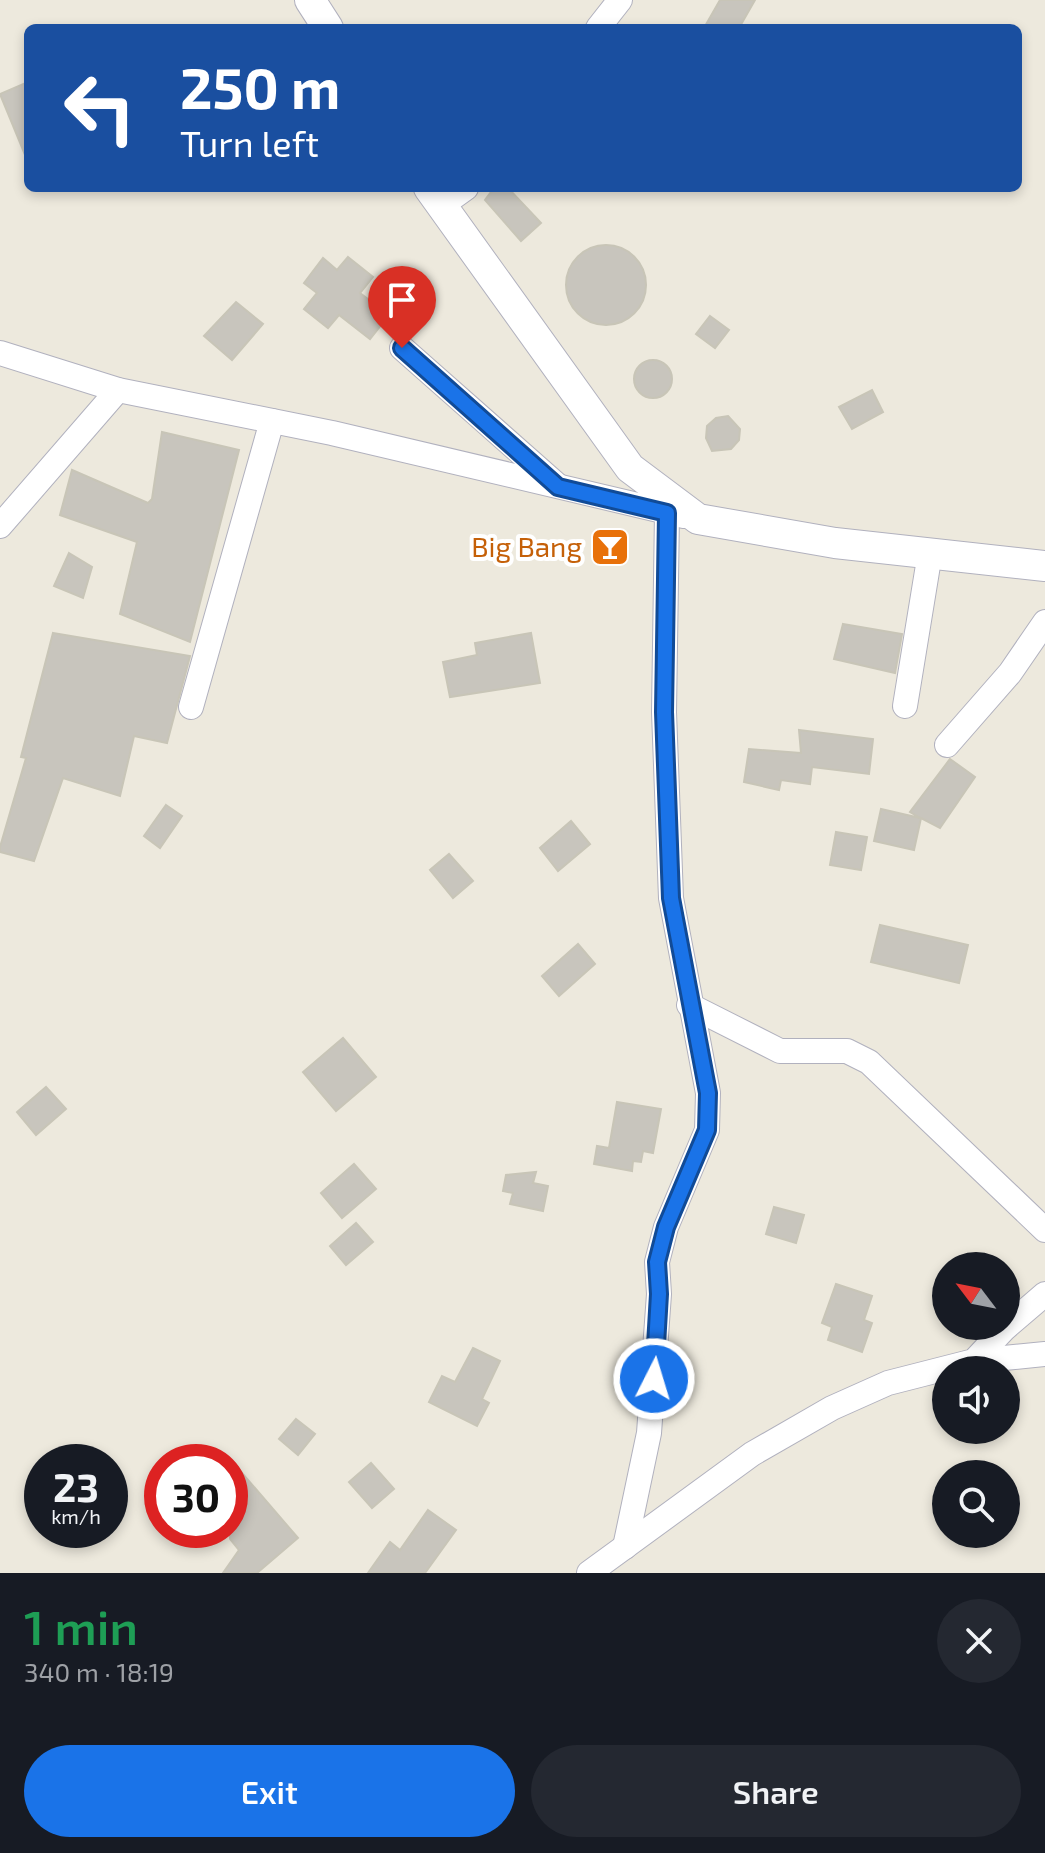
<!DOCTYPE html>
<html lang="en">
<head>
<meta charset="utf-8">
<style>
	:root { --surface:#171b24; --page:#242831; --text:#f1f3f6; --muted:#9ea1a6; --accent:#1a73e8 }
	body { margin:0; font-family:"Exo 2",sans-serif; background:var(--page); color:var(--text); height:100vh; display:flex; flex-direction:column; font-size:30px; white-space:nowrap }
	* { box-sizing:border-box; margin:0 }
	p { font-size:26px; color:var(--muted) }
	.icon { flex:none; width:44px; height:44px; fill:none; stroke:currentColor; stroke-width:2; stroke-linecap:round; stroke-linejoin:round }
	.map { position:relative; height:1573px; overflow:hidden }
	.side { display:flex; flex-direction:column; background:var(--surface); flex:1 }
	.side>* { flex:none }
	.top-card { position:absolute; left:24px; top:24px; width:998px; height:168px; border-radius:12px; box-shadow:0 4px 12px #0003; background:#1a4fa0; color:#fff; overflow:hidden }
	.needle { width:52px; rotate:302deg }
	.buttons { position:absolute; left:932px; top:1252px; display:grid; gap:16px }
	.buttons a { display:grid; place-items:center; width:88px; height:88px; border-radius:50%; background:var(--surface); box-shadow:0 4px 12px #0003; font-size:40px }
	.speed { position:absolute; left:24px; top:1444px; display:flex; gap:16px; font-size:40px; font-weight:700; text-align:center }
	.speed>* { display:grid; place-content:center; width:104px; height:104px; border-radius:50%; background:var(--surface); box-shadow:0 4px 12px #0003; line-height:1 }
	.speed small { font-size:20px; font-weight:400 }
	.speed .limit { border:12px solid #d22; background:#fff; color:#111 }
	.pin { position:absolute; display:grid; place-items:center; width:68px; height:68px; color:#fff; margin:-82px -34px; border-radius:50% 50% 50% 0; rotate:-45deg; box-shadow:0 0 8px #0007 }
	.pin .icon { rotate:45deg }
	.me { position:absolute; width:88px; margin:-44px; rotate:5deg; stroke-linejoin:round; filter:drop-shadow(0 0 6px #0008) }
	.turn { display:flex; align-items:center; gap:28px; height:168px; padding:0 24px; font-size:36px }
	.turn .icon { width:104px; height:104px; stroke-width:2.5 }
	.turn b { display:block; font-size:56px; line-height:68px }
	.round { display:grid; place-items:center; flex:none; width:84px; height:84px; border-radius:42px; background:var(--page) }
	.headline { display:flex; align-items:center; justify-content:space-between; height:136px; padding:0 24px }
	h1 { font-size:48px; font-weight:600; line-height:60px; color:#1e9e55 }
	.button { display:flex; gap:16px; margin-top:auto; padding:16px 24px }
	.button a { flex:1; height:92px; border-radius:48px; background:var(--accent); color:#fff; font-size:32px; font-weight:600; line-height:92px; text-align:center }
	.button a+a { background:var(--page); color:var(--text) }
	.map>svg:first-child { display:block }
	.building { fill:#c8c5bd; stroke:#c8c5b7; stroke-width:2 }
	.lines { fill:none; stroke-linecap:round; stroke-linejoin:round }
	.minor-casing { stroke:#b1b1be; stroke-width:26 }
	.tertiary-casing { stroke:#b1b1be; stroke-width:32 }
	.minor { stroke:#fff; stroke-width:24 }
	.tertiary { stroke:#fff; stroke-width:30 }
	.route-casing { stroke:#114b97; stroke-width:20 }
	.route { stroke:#1a73e8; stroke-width:14 }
	.labels { text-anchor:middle; stroke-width:8; stroke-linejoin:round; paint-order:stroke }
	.food-label { font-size:28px; fill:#c56008; stroke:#fff; text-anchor:end }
</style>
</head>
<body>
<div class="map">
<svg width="1045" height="1573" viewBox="0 0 1045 1573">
	<rect width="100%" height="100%" fill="#ede9dd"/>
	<g class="building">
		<path d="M720,0H755L739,28H704Z"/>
		<path d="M28,82V162L0,94Z"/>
		<path d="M494,188H508L541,223L521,241L485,200Z"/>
		<circle cx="606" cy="285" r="40"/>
		<path d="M348,257L373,277L360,293L389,315L370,339L339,315L328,328L304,309L317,293L304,283L323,258L337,270Z"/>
		<path d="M236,302L263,324L232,360L204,336Z"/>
		<path d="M710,316L729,330L715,348L696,334Z"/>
		<circle cx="653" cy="379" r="19"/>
		<path d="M872,390L883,412L852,429L839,407Z"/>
		<path d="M728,416L740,429L739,440L731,449L712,451L706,438L707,426L716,418Z"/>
		<path d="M162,432L239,450L190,642L120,614L137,542L60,515L72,470L148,503L152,499Z"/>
		<path d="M69,553L92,567L83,598L54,586Z"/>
		<path d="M843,624L902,634L895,673L834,659Z"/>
		<path d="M53,633L190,656L167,743L134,736L120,796L63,778L34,861L0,852V847L26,758L21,757Z"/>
		<path d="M531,633L540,683L450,697L443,662L477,655L475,643Z"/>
		<path d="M799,730L873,739L869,774L812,767L810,784L781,780L779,790L744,782L749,749L801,753Z"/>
		<path d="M950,759L975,777L940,828L921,818L914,850L874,841L881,809L920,818L910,812Z"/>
		<path d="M166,805L182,816L160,848L144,836Z"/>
		<path d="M571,821L590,844L558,871L540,848Z"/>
		<path d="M836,832L867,837L861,870L830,865Z"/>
		<path d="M449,854L473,881L453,898L430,870Z"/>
		<path d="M880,925L968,945L959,983L871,962Z"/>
		<path d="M578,944L595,964L559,996L542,976Z"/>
		<path d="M343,1038L376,1077L336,1111L303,1072Z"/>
		<path d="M46,1087L66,1109L36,1135L17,1112Z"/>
		<path d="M617,1102L661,1109L653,1153L643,1151L641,1162L633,1161L632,1171L594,1164L597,1146L609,1148Z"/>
		<path d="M354,1164L376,1189L342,1218L321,1193Z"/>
		<path d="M536,1172L533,1183L548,1186L543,1211L510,1204L513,1193L503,1191L506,1175Z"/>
		<path d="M774,1207L804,1215L796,1243L766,1234Z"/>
		<path d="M356,1223L373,1242L346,1265L330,1246Z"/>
		<path d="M836,1284L872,1296L864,1320L872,1323L862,1352L828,1340L832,1327L822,1323Z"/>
		<path d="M473,1348L500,1361L482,1399L489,1403L477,1426L429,1402L442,1376L455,1382Z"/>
		<path d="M296,1419L315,1434L298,1455L279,1439Z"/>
		<path d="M230,1459L298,1538L257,1573H223L239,1550L230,1539Z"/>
		<path d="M371,1463L394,1489L372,1508L349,1482Z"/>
		<path d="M428,1510L456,1530L425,1573H368L390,1542L400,1550Z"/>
	</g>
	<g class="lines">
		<g class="minor-casing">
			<g id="minor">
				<path d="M598,28L620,0"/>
				<path d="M441,206L466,188"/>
				<path d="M402,348L557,485"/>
				<path d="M0,353L118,390L332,433L684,516"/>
				<path d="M0,526L118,390"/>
				<path d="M905,706L930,553"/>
				<path d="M191,707L272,421"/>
				<path d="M947,745L1010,673L1045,622"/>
				<path d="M689,1005L780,1051H847L869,1062L1045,1230"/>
				<path d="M974,1361L1045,1354"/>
				<path d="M625,1547L649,1433L659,1294L657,1262L666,1227L707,1130L708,1093L671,898L664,712L667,513"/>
				<path d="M589,1573L752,1454L832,1408L888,1383L974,1361L1004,1329L1045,1294"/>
			</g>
		</g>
		<g class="tertiary-casing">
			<g id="tertiary">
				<path d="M310,0L328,28"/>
				<path d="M429,188L630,468L698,519L835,543L1045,566"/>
			</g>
		</g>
		<use href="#minor" class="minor"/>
		<use href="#tertiary" class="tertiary"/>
	</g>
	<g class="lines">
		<g class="route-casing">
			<path id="route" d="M402,348L558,487L667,513L664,712L671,898L708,1093L707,1130L666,1227L657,1262L659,1294L654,1379"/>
		</g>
		<use href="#route" class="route"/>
	</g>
	<defs>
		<g id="bar-square" transform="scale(2)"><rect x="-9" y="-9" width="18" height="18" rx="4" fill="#e8710a" stroke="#fff"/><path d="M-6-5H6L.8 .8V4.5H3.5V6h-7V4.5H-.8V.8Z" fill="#fff"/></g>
	</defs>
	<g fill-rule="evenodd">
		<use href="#bar-square" x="610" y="547"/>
	</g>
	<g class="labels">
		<g class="food-label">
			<text x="582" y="557">Big Bang</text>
		</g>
	</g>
</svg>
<div class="buttons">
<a><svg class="needle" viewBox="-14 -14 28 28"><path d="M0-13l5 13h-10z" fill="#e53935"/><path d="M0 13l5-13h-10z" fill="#9ea1a6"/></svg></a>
<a><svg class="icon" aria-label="sound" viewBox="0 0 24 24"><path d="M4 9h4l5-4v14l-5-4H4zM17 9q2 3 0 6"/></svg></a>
<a><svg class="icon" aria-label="search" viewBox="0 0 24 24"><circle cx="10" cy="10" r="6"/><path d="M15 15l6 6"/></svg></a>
</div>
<div class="speed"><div>23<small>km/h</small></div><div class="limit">30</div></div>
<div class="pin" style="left:402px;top:348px;background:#d93025"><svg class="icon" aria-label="arrive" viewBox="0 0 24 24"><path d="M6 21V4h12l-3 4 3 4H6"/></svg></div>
<svg class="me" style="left:654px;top:1379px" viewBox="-20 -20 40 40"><circle r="17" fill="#1a73e8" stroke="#fff" stroke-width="3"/><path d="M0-11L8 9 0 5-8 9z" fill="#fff"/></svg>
<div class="top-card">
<div class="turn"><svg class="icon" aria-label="left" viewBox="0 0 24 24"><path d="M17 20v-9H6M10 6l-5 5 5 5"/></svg><div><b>250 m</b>Turn left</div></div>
</div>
</div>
<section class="side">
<div class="headline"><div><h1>1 min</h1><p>340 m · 18:19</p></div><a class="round"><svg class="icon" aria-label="close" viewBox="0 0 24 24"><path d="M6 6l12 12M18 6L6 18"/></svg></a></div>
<div class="button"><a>Exit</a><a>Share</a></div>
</section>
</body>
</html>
